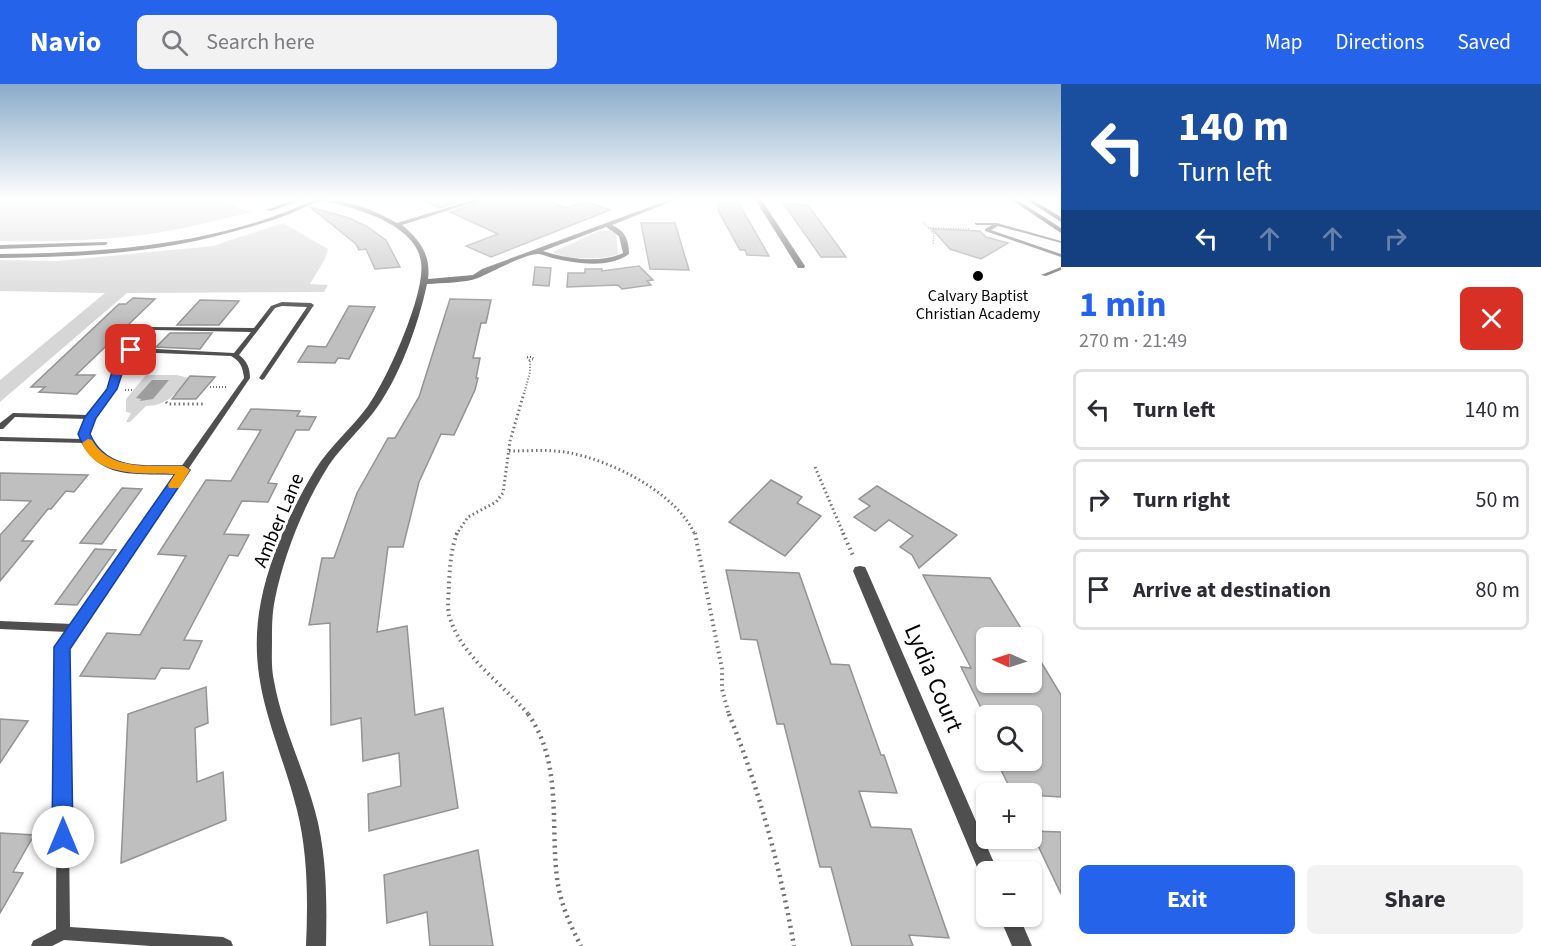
<!DOCTYPE html>
<html lang="en">
<head>
<meta charset="utf-8">
<style>
	:root { --surface:#fff; --page:#f2f2f3; --text:#2b2b33; --muted:#7c7c81; --line:#e1e1e2; --accent:#2563eb }
	body { margin:0; font-family:"Source Sans 3",sans-serif; background:var(--page); color:var(--text); height:100vh; display:flex; flex-direction:column; font-size:22px; white-space:nowrap }
	* { box-sizing:border-box; margin:0 }
	p { font-size:20px; color:var(--muted) }
	.icon { flex:none; width:33px; height:33px; fill:none; stroke:currentColor; stroke-width:2; stroke-linecap:round; stroke-linejoin:round }
	.map { position:relative; flex:1; overflow:hidden }
	.panel { display:flex; flex-direction:column; background:var(--surface); width:480px }
	.panel>* { flex:none }
	.guide { background:#1a4fa0; color:#fff; overflow:hidden }
	.needle { width:39px; rotate:273deg }
	.tools { position:absolute; left:976px; top:543px; display:grid; gap:12px }
	.tools a { display:grid; place-items:center; width:66px; height:66px; border-radius:9px; background:var(--surface); box-shadow:0 2px 4px #0004; font-size:30px }
	.pin { position:absolute; display:grid; place-items:center; width:51px; height:51px; color:#fff; margin:-26px; border-radius:12px; box-shadow:0 3px 9px #0006 }
	.me { position:absolute; width:66px; margin:-33px; rotate:0deg; stroke-linejoin:round; filter:drop-shadow(0 0 4px #0008) }
	.turn { display:flex; align-items:center; gap:21px; height:126px; padding:0 18px; font-size:27px }
	.turn .icon { width:78px; height:78px; stroke-width:2.5 }
	.turn b { display:block; font-size:42px; line-height:51px }
	.lanes { display:flex; align-items:center; height:57px; padding:0 18px; background:#0003; justify-content:center; gap:30px; direction:ltr }
	.lanes .off { opacity:.35 }
	.round { display:grid; place-items:center; flex:none; width:63px; height:63px; border-radius:9px; background:var(--page) }
	.overview { display:flex; align-items:center; justify-content:space-between; height:102px; padding:0 18px }
	h1 { font-size:36px; font-weight:700; line-height:45px; color:var(--accent) }
	.cta { display:flex; gap:12px; margin-top:auto; padding:12px 18px }
	.cta a { flex:1; height:69px; border-radius:9px; background:var(--accent); color:#fff; font-size:24px; font-weight:700; line-height:69px; text-align:center }
	.cta a+a { background:var(--page); color:var(--text) }
	ul { padding:0; list-style:none }
	li { display:flex; align-items:center; gap:18px; height:81px; margin:0 12px 9px; padding:0 6px; border:3px solid var(--line); border-radius:9px }
	li div { flex:1 }
	li b { display:block; font-size:22px }
	li em { font-style:normal }
	header { display:flex; align-items:center; gap:36px; box-sizing:border-box; height:84px; padding:0 30px; background:var(--accent); color:#fff }
	header strong { font-size:28px }
	nav { display:flex; gap:33px; margin-inline-start:auto; font-size:21px }
	.search { width:420px; height:54px; background:var(--page); display:flex; align-items:center; gap:15px; box-sizing:border-box; padding:0 21px; border-radius:9px; color:var(--muted); font-size:22px }
	main { display:flex; flex:1; min-height:0 }
	.map>svg:first-child { display:block }
	.green { fill:#d6d6d6 }
	.water { fill:#9d9d9d }
	.building { fill:#bfbfbf; stroke:#939393; stroke-width:1.5 }
	.lines { fill:none; stroke-linecap:round; stroke-linejoin:round }
	.path-far4 { stroke:#717171; stroke-width:1.5; stroke-dasharray:1 1.5; stroke-linecap:butt }
	.path-far3 { stroke:#717171; stroke-width:2; stroke-dasharray:1 2; stroke-linecap:butt }
	.path-far2 { stroke:#717171; stroke-width:3; stroke-dasharray:1.5 3; stroke-linecap:butt }
	.path-far1 { stroke:#717171; stroke-width:4; stroke-dasharray:1.5 4; stroke-linecap:butt }
	.path { stroke:#717171; stroke-width:4.5; stroke-dasharray:2 4.5; stroke-linecap:butt }
	.service { fill:#4f4f4f; fill-rule:evenodd }
	.minor { fill:#4f4f4f; fill-rule:evenodd }
	.secondary { fill:#1c1c1c; fill-rule:evenodd }
	.route { fill:#2563eb; stroke:#184099; stroke-width:1.5 }
	.slow { fill:#f59e0b }
	.poi-dot { fill:#000; stroke:#fff; stroke-width:2 }
	.labels { text-anchor:middle; stroke-width:6; stroke-linejoin:round; paint-order:stroke }
	.far-poi-label { font-size:16px; fill:#000; stroke:#fff }
	.street-label { font-size:20px; fill:#000; stroke:#fff }
	.near-street-label { font-size:24px; fill:#000; stroke:#fff }
</style>
</head>
<body>
<header>
<strong>Navio</strong>
<div class="search"><svg class="icon" aria-label="search" viewBox="0 0 24 24"><circle cx="10" cy="10" r="6"/><path d="M15 15l6 6"/></svg>Search here</div>
<nav><a>Map</a><a>Directions</a><a>Saved</a></nav>
</header>
<main>
<div class="map">
<svg width="1061" height="862" viewBox="0 0 1061 862">
	<rect width="100%" height="100%" fill="#fff"/>
	<g class="green">
		<path d="M0,115H214L252,128C210,138 168,149 125,153C83,157 41,158 0,157Z"/>
		<path d="M283,139L328,165L325,175L310,200L328,201L324,208L127,209L0,318V296L105,209L0,207V176L57,177L213,162Z"/>
		<path d="M599,147H610L616,150L618,170C606,176 563,176 553,168Z"/>
		<path d="M146,291H177L189,294C176,309 167,322 146,322L130,338H126L131,329L126,328V315Z"/>
	</g>
	<path class="water" d="M152,296H169L153,315L140,317L141,315L136,314Z"/>
	<g class="building">
		<path d="M421,115H469L440,124Z"/>
		<path d="M486,115H545L565,124L586,117L610,126L491,173L466,162L498,150L450,128Z"/>
		<path d="M717,118H738L769,172L747,171L745,166H740L719,128Z"/>
		<path d="M783,119L808,121L846,173H821Z"/>
		<path d="M310,123L349,134L366,142L386,156L400,183L375,185L366,165L359,166L356,160Z"/>
		<path d="M641,139H675L689,186L650,185Z"/>
		<path d="M932,145L980,147L986,153L1008,159L981,175L950,165Z"/>
		<path d="M639,182L653,196L647,197L651,201L622,205L618,201L567,203L568,189H585V185H602V187Z"/>
		<path d="M535,183L551,184L549,202L533,201Z"/>
		<path d="M133,214L155,215L76,291H95L77,310L39,308L45,303H31L119,220H126Z"/>
		<path d="M450,215L491,216L486,239H481L473,274H480L476,294H478L475,306L454,351L441,350L419,398L403,463H388L377,548L407,542L415,631L443,624L458,724L369,747L368,710L401,702L399,669L363,677L361,634L331,641L330,539L309,541L322,474H334L357,409L388,354H395L419,313Z"/>
		<path d="M200,216L239,217L219,241H177Z"/>
		<path d="M349,222L375,223L349,275L338,274L335,279L298,278L308,262L326,263Z"/>
		<path d="M170,249H212L200,265L156,263Z"/>
		<path d="M190,292L215,293L196,315H172Z"/>
		<path d="M251,325L300,327L297,332L316,333L309,346H296L268,399L277,400L268,418L242,417L224,450L249,451L238,472L229,471L184,556L202,557L189,585L161,584L155,595L80,592L107,549L140,551L186,472L158,470L206,396L231,397L261,346L238,345Z"/>
		<path d="M0,389L88,391L74,408L66,407L51,425H48L22,457H33L0,497V451L31,417L0,416Z"/>
		<path d="M771,396L802,413L797,419L821,432L785,472L729,438Z"/>
		<path d="M877,402L957,451L919,484L912,471L900,463L913,452L889,436L875,447L854,433L870,422L859,415Z"/>
		<path d="M122,404L142,405L102,460L80,459Z"/>
		<path d="M95,465L116,466L77,521L55,520Z"/>
		<path d="M726,486L799,489L831,580L849,581L881,671H884L897,709L859,707L871,743L911,745L949,854L909,851L913,862H852L831,783H820L784,640H777L757,556L741,555Z"/>
		<path d="M923,491L990,494L1027,554H987V598H1032V563L1061,611V713L1013,710L996,676H1032V632H985L961,583L971,584Z"/>
		<path d="M206,603L208,639L195,644L197,698L223,688L226,736L121,779L128,630Z"/>
		<path d="M0,635L28,637L0,679Z"/>
		<path d="M1032,747L1061,748V810L1032,749Z"/>
		<path d="M0,749L34,751L13,788L23,789L0,829Z"/>
		<path d="M478,766L493,862H430L427,828L387,839L384,791Z"/>
	</g>
	<g class="lines">
		<g class="path-far4">
			<path d="M923,138L934,150L933,161"/>
			<path d="M928,144L969,145"/>
		</g>
		<g class="path-far3">
			<path d="M527,273H532L534,275L529,276Z"/>
			<path d="M210,303H226"/>
			<path d="M125,306H134"/>
			<path d="M524,310L530,288V277"/>
		</g>
		<g class="path-far2">
			<path d="M166,318L168,320H205"/>
			<path d="M509,367C529,367 550,365 570,369C612,377 677,409 695,451"/>
			<path d="M815,383L844,451"/>
			<path d="M456,451L468,433L496,418L503,409L510,357L524,309"/>
		</g>
		<g class="path-far1">
			<path d="M457,449C451,465 450,482 449,499C449,509 447,521 449,531C460,572 503,600 529,631"/>
			<path d="M695,449L722,585V605L729,631"/>
			<path d="M843,449L854,474"/>
		</g>
		<g class="path">
			<path d="M528,630C564,680 549,744 558,801C562,823 571,843 581,862"/>
			<path d="M729,630C759,705 780,782 794,862"/>
		</g>
		<g class="service">
			<path d="M975,139H997L1061,157V159L998,142L991,146L1061,170V173L985,147V145L992,141H977L975,140Z"/>
			<path d="M1061,183V186L1046,192L1041,191Z"/>
			<path d="M282,218L311,219L314,221L264,295L262,296L259,294L307,223L282,222L275,224L239,271C247,277 250,284 250,294L67,564L70,843L223,853L231,857L233,862H151L64,856L52,862H31L33,857L56,845L57,563L67,548L0,545V537L73,540L178,389C146,388 104,392 86,359L0,357V353L83,355L80,350L87,335L15,333L3,345H0V339L13,329L89,331L109,305L116,283L129,265L151,243L254,244L271,222ZM155,246L251,248L234,269L136,264ZM133,268L231,272C240,277 243,283 244,294L181,383C153,383 115,388 95,363C92,359 90,354 88,350L94,333L115,305L121,284Z"/>
		</g>
		<g class="minor">
			<path d="M297,115H305L271,127L266,126Z"/>
			<path d="M316,115C342,113 374,126 397,139L476,115H484L402,141C420,156 431,171 428,195L473,191L482,185L671,115H678L612,141C625,147 629,156 629,170C610,184 579,180 557,175C551,174 544,171 539,170C526,169 491,189 478,194C465,199 441,199 427,200C418,242 399,295 373,329C359,347 342,362 329,381C304,420 284,470 275,515C272,529 272,543 272,556C272,570 271,584 274,597C282,642 303,683 315,727C327,770 327,817 326,862H306C308,817 308,770 297,726C278,651 245,599 261,517C270,472 291,426 315,386C330,362 352,344 368,322C387,296 426,209 421,178C418,157 400,145 383,136C371,130 332,116 320,118C309,120 298,127 287,131C263,140 238,146 213,153C143,170 71,173 0,174V170C106,169 219,161 316,115ZM606,143L619,152L623,169C599,180 568,175 543,167Z"/>
			<path d="M755,115H761L805,182L804,184H798Z"/>
			<path d="M107,158V160L105,161L0,165V161Z"/>
			<path d="M860,482L865,483L867,487L998,788H987V797L982,795L853,487L855,483Z"/>
			<path d="M999,832H1019L1032,862H1012Z"/>
		</g>
		<g class="secondary">
			<path d="M1010,115H1016L1061,144V149Z"/>
			<path d="M1025,115H1031L1061,133V138Z"/>
		</g>
	</g>
	<linearGradient id="sky" x2="0" y2="1"><stop stop-color="#8aabca"/><stop offset="0.49" stop-color="#fff"/><stop offset="1" stop-color="#fff" stop-opacity="0"/></linearGradient>
	<rect width="1061" height="235" fill="url(#sky)"/>
	<path class="route" d="M127,264L136,266L124,284L117,305L96,334L90,350C107,389 148,381 184,382L190,386L70,565L73,753L70,761L63,764L56,761L52,753L54,563L175,390C133,389 96,395 78,350L85,333L107,305L113,284Z"/>
	<path class="slow" d="M88,355L92,356C110,388 153,381 184,382L190,386L179,404H169L168,401L175,390C144,389 96,394 82,359Z"/>
	<circle class="poi-dot" cx="978" cy="192" r="6"/>
	<g class="labels">
		<g class="far-poi-label">
			<text x="978" y="217">Calvary Baptist<tspan x="978" dy="18">Christian Academy</tspan></text>
		</g>
		<g class="street-label">
			<text transform="translate(278 436) rotate(-67)" y="7">Amber Lane</text>
		</g>
		<g class="near-street-label">
			<text transform="translate(934 594) rotate(67)" y="8">Lydia Court</text>
		</g>
	</g>
</svg>
<div class="tools">
<a><svg class="needle" viewBox="-14 -14 28 28"><path d="M0-13l5 13h-10z" fill="#e53935"/><path d="M0 13l5-13h-10z" fill="#7c7c81"/></svg></a>
<a><svg class="icon" aria-label="search" viewBox="0 0 24 24"><circle cx="10" cy="10" r="6"/><path d="M15 15l6 6"/></svg></a>
<a>+</a>
<a>−</a>
</div>
<div class="pin" style="left:131px;top:266px;background:#d93025"><svg class="icon" aria-label="arrive" viewBox="0 0 24 24"><path d="M6 21V4h12l-3 4 3 4H6"/></svg></div>
<svg class="me" style="left:63px;top:753px" viewBox="-20 -20 40 40"><circle r="19" fill="#fff"/><path d="M0-13L10 11 0 6-10 11z" fill="#2563eb"/></svg>
</div>
<section class="panel">
<div class="guide">
<div class="turn"><svg class="icon" aria-label="left" viewBox="0 0 24 24"><path d="M17 20v-9H6M10 6l-5 5 5 5"/></svg><div><b>140 m</b>Turn left</div></div>
<div class="lanes"><svg class="icon" aria-label="left" viewBox="0 0 24 24"><path d="M17 20v-9H6M10 6l-5 5 5 5"/></svg><svg class="icon off" aria-label="ahead" viewBox="0 0 24 24"><path d="M12 20V5M6 11l6-6 6 6"/></svg><svg class="icon off" aria-label="ahead" viewBox="0 0 24 24"><path d="M12 20V5M6 11l6-6 6 6"/></svg><svg class="icon off" aria-label="right" viewBox="0 0 24 24"><path d="M7 20v-9h11M14 6l5 5-5 5"/></svg></div>
</div>
<div class="overview"><div><h1>1 min</h1><p>270 m · 21:49</p></div><a class="round" style="background:#d93025;color:#fff"><svg class="icon" aria-label="close" viewBox="0 0 24 24"><path d="M6 6l12 12M18 6L6 18"/></svg></a></div>
<ul>
<li><svg class="icon" aria-label="left" viewBox="0 0 24 24"><path d="M17 20v-9H6M10 6l-5 5 5 5"/></svg><div><b>Turn left</b></div><em>140 m</em></li>
<li><svg class="icon" aria-label="right" viewBox="0 0 24 24"><path d="M7 20v-9h11M14 6l5 5-5 5"/></svg><div><b>Turn right</b></div><em>50 m</em></li>
<li><svg class="icon" aria-label="arrive" viewBox="0 0 24 24"><path d="M6 21V4h12l-3 4 3 4H6"/></svg><div><b>Arrive at destination</b></div><em>80 m</em></li>
</ul>
<div class="cta"><a>Exit</a><a>Share</a></div>
</section>
</main>
</body>
</html>
